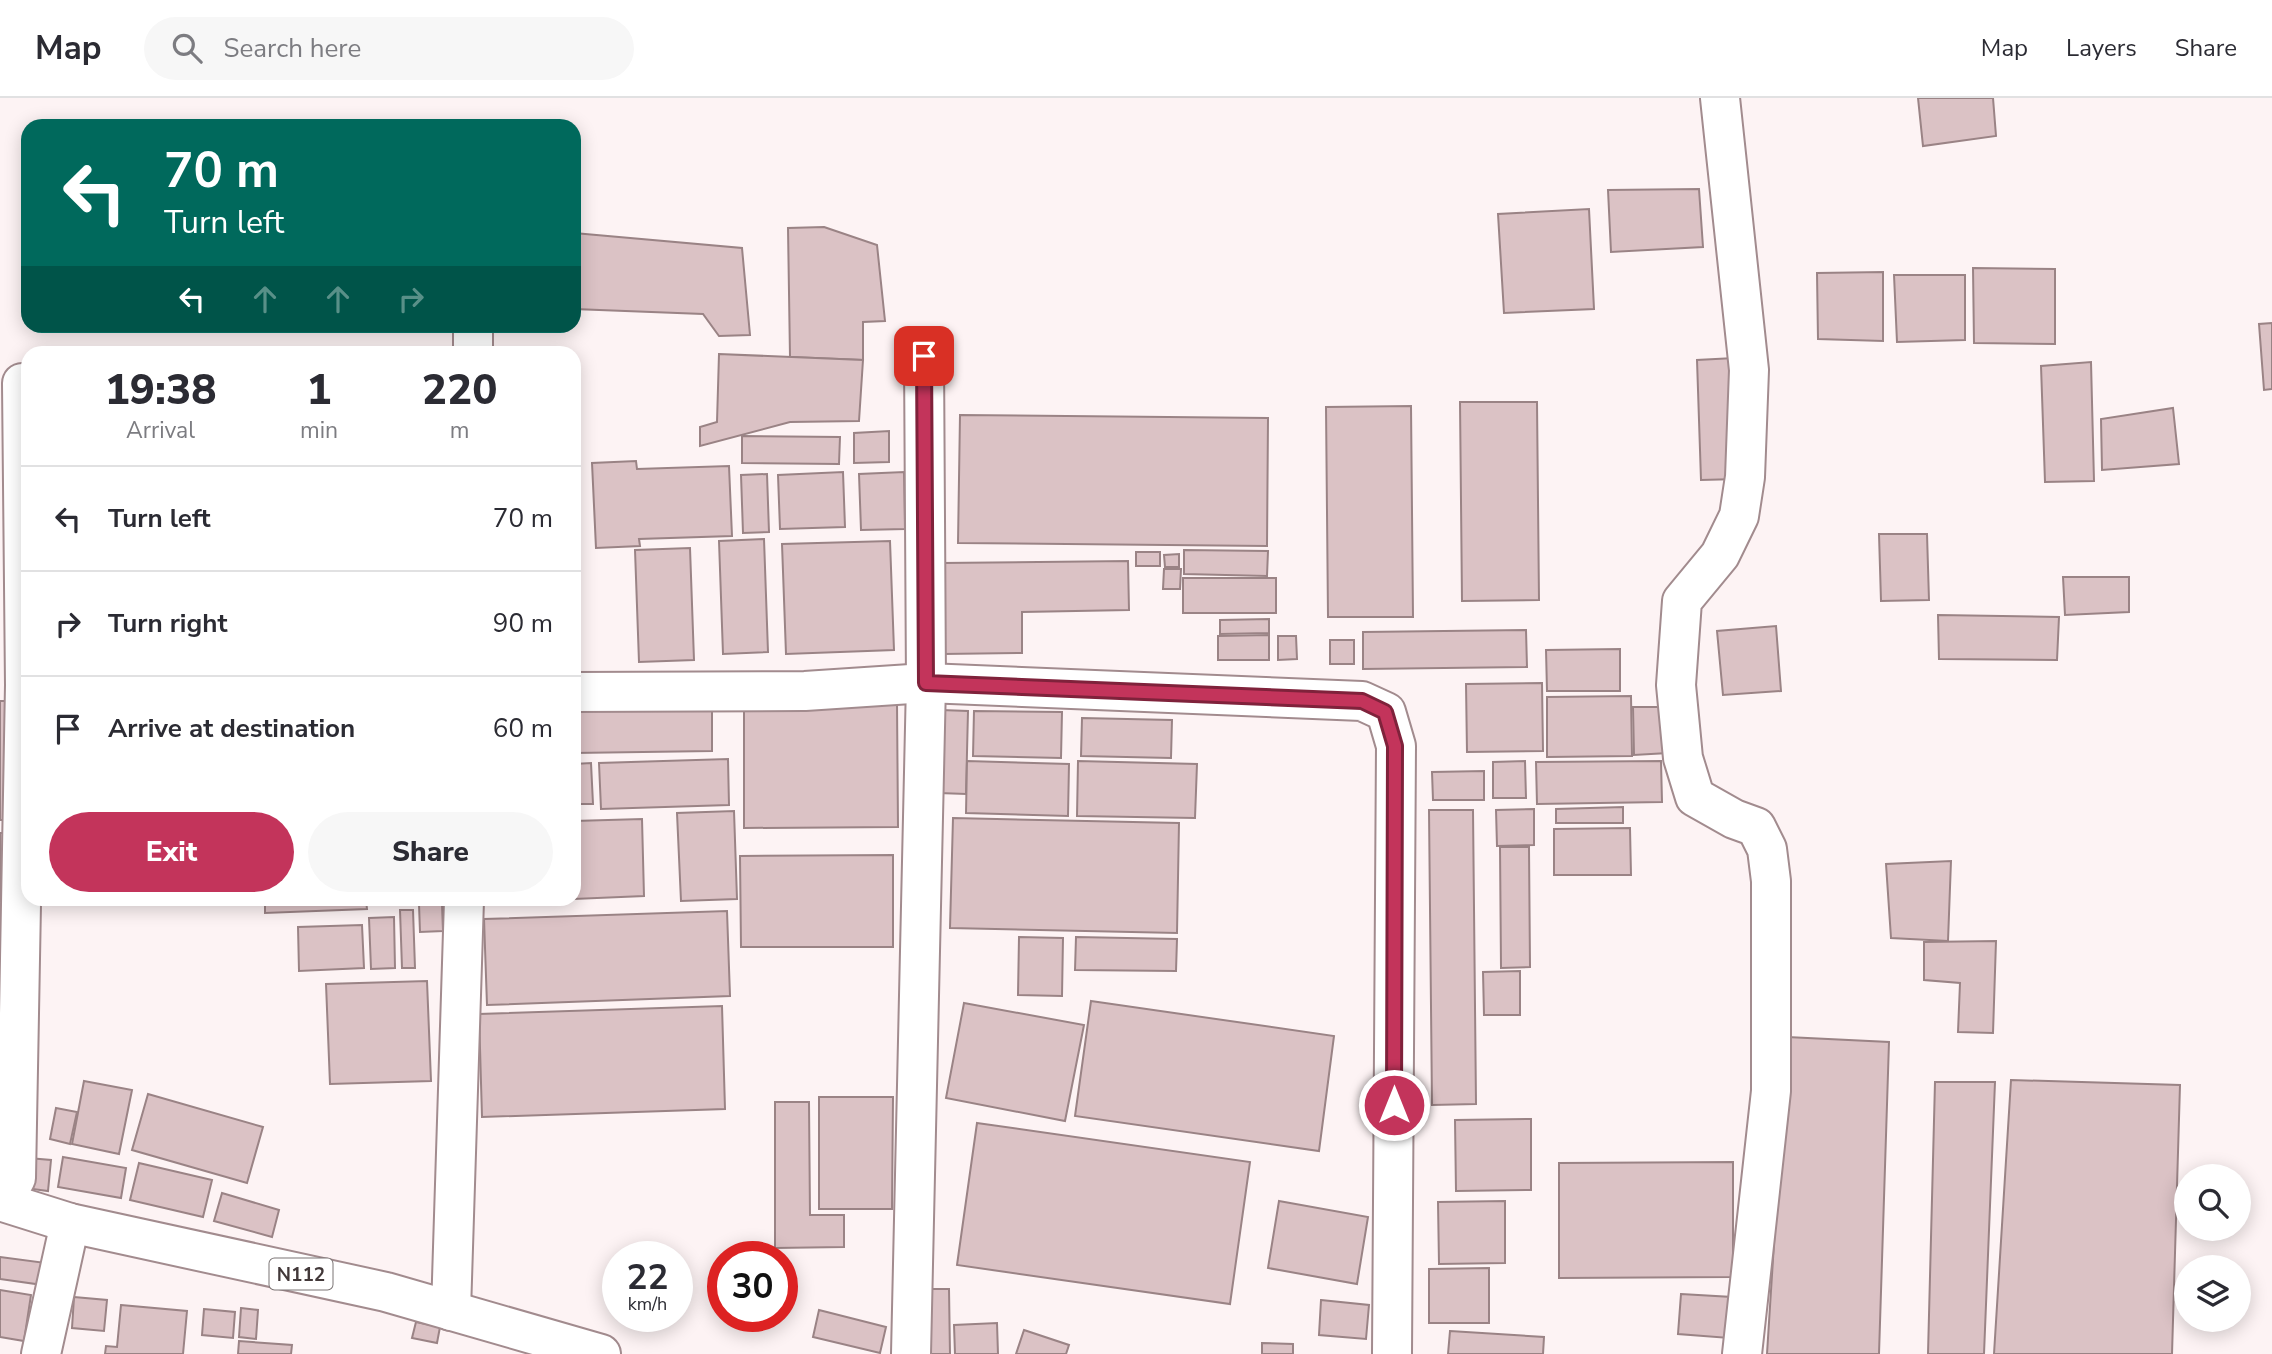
<!DOCTYPE html>
<html lang="en">
<head>
<meta charset="utf-8">
<style>
	:root { --surface:#fff; --page:#f7f7f7; --text:#2b2b33; --muted:#7c7c81; --line:#e1e1e2; --accent:#c3345b }
	body { margin:0; font-family:"Nunito Sans",sans-serif; background:var(--page); color:var(--text); height:100vh; display:flex; flex-direction:column; font-size:26px; white-space:nowrap }
	* { box-sizing:border-box; margin:0 }
	p { font-size:23px; color:var(--muted) }
	.icon { flex:none; width:38px; height:38px; fill:none; stroke:currentColor; stroke-width:2; stroke-linecap:round; stroke-linejoin:round }
	.map { position:relative; flex:1; overflow:hidden }
	.side { position:absolute; left:21px; top:248px; width:560px; height:560px; display:flex; flex-direction:column; background:var(--surface); border-radius:21px; box-shadow:0 4px 18px #0003 }
	.side>* { flex:none }
	.guide { position:absolute; left:21px; top:21px; width:560px; height:214px; border-radius:21px; box-shadow:0 4px 18px #0003; background:#00695c; color:#fff; overflow:hidden }
	.fabs { position:absolute; left:2174px; top:1066px; display:grid; gap:14px }
	.fabs a { display:grid; place-items:center; width:77px; height:77px; border-radius:50%; background:var(--surface); box-shadow:0 4px 18px #0003; font-size:35px }
	.speed { position:absolute; left:602px; top:1143px; display:flex; gap:14px; font-size:35px; font-weight:700; text-align:center }
	.speed>* { display:grid; place-content:center; width:91px; height:91px; border-radius:50%; background:var(--surface); box-shadow:0 4px 18px #0003; line-height:1 }
	.speed small { font-size:18px; font-weight:400 }
	.speed .limit { border:10px solid #d22; background:#fff; color:#111 }
	.pin { position:absolute; display:grid; place-items:center; width:60px; height:60px; color:#fff; margin:-30px; border-radius:14px; box-shadow:0 4px 10px #0006 }
	.me { position:absolute; width:77px; margin:-38px; rotate:0deg; stroke-linejoin:round; filter:drop-shadow(0 0 5px #0008) }
	.turn { display:flex; align-items:center; gap:24px; height:147px; padding:0 28px; font-size:32px }
	.turn .icon { width:91px; height:91px; stroke-width:2.5 }
	.turn b { display:block; font-size:49px; line-height:60px }
	.lanes { display:flex; align-items:center; height:66px; padding:0 28px; background:#0003; justify-content:center; gap:35px; direction:ltr }
	.lanes .off { opacity:.35 }
	.eta { display:flex; justify-content:space-evenly; align-items:center; height:119px; text-align:center }
	.eta b { font-size:42px; font-weight:800; line-height:49px }
	.button { display:flex; gap:14px; margin-top:auto; padding:14px 28px }
	.button a { flex:1; height:80px; border-radius:42px; background:var(--accent); color:#fff; font-size:28px; font-weight:800; line-height:80px; text-align:center }
	.button a+a { background:var(--page); color:var(--text) }
	ul { padding:0; list-style:none }
	li { display:flex; align-items:center; gap:21px; height:105px; padding:0 28px; border-top:2px solid var(--line) }
	li div { flex:1 }
	li b { display:block; font-size:26px }
	li em { font-style:normal }
	header { display:flex; align-items:center; gap:42px; box-sizing:border-box; height:98px; padding:0 35px; background:var(--surface); border-bottom:2px solid var(--line) }
	header strong { font-size:33px }
	nav { display:flex; gap:38px; margin-inline-start:auto; font-size:24px }
	.search { width:490px; height:63px; background:var(--page); display:flex; align-items:center; gap:18px; box-sizing:border-box; padding:0 24px; border-radius:38px; color:var(--muted); font-size:26px }
	.map>svg:first-child { display:block }
	.building { fill:#dbc2c5; stroke:#9a8385; stroke-width:2 }
	.lines { fill:none; stroke-linecap:round; stroke-linejoin:round }
	.minor-casing { stroke:#a28b8e; stroke-width:42 }
	.highway-casing { stroke:#a28b8e; stroke-width:42 }
	.minor { stroke:#fff; stroke-width:38 }
	.highway { stroke:#fff; stroke-width:38 }
	.route-casing { stroke:#7f223b; stroke-width:18 }
	.route { stroke:#c3345b; stroke-width:12 }
	.labels { text-anchor:middle; stroke-width:7; stroke-linejoin:round; paint-order:stroke }
	.shield { fill:#fff; stroke:#7b7474; stroke-width:2 }
	.shield-label { font-size:19px; font-weight:bold; fill:#423839 }
</style>
</head>
<body>
<header>
<strong>Map</strong>
<div class="search"><svg class="icon" aria-label="search" viewBox="0 0 24 24"><circle cx="10" cy="10" r="6"/><path d="M15 15l6 6"/></svg>Search here</div>
<nav><a>Map</a><a>Layers</a><a>Share</a></nav>
</header>
<div class="map">
<svg width="2272" height="1256" viewBox="0 0 2272 1256">
	<rect width="100%" height="100%" fill="#fdf3f4"/>
	<g class="building">
		<path d="M1918,0H1993L1996,38L1923,48Z"/>
		<path d="M1699,91L1703,149L1611,154L1608,92Z"/>
		<path d="M1589,111L1594,211L1504,215L1498,116Z"/>
		<path d="M824,129L877,147L885,223L863,224V262L790,259L788,130Z"/>
		<path d="M574,135L742,150L750,237L719,238L703,216L574,211Z"/>
		<path d="M1973,170L2055,171V246L1974,245Z"/>
		<path d="M1883,174V243L1818,241L1817,175Z"/>
		<path d="M1894,177H1965V242L1897,244Z"/>
		<path d="M2272,225V291L2264,292L2259,226Z"/>
		<path d="M719,256L863,262L859,323L790,324L700,348V329L717,324Z"/>
		<path d="M1734,260L1738,381L1701,382L1697,262Z"/>
		<path d="M2091,264L2094,383L2045,384L2041,268Z"/>
		<path d="M1460,304H1537L1539,502L1462,503Z"/>
		<path d="M1411,308L1413,519H1328L1326,309Z"/>
		<path d="M2173,310L2179,366L2102,372L2101,321Z"/>
		<path d="M960,317L1268,320L1267,448L958,445Z"/>
		<path d="M889,333V364L854,365V335Z"/>
		<path d="M742,338L840,339L839,366L742,365Z"/>
		<path d="M636,363L637,371L729,368L732,438L639,441L640,448L596,450L592,365Z"/>
		<path d="M843,374L845,429L780,431L778,377Z"/>
		<path d="M904,374L905,431L861,432L859,376Z"/>
		<path d="M767,376L769,434L743,435L741,377Z"/>
		<path d="M1879,436H1927L1929,502L1881,503Z"/>
		<path d="M764,441L768,554L723,556L719,443Z"/>
		<path d="M890,443L894,552L786,556L782,446Z"/>
		<path d="M690,450L694,562L639,564L635,452Z"/>
		<path d="M1184,452L1268,453L1267,478L1184,476Z"/>
		<rect x="1136" y="454" width="24" height="14"/>
		<path d="M1179,456V469H1165L1164,457Z"/>
		<path d="M1128,463L1129,512L1022,514V555L943,556L942,465Z"/>
		<path d="M1164,471H1181L1180,491H1163Z"/>
		<path d="M2063,479H2129V514L2065,517Z"/>
		<rect x="1183" y="480" width="93" height="35"/>
		<path d="M1938,517L2059,519L2057,562L1939,561Z"/>
		<path d="M1269,521V535L1220,536V522Z"/>
		<path d="M1776,528L1781,593L1723,597L1717,533Z"/>
		<path d="M1526,532L1527,569L1363,571V534Z"/>
		<path d="M1269,537V562H1218V538Z"/>
		<path d="M1278,538H1296L1297,561L1278,562Z"/>
		<rect x="1330" y="542" width="24" height="24"/>
		<path d="M1620,551V593H1547L1546,552Z"/>
		<path d="M1542,585L1543,653L1467,654L1466,586Z"/>
		<path d="M1631,598L1632,658L1547,659V599Z"/>
		<path d="M0,603H17L16,722H0Z"/>
		<path d="M897,605L898,729L744,730V606Z"/>
		<path d="M712,609V653L574,655V611Z"/>
		<path d="M1633,609H1667L1668,655L1634,657Z"/>
		<path d="M941,612L968,613L966,696L939,695Z"/>
		<path d="M974,613L1062,614L1061,660L973,658Z"/>
		<path d="M1082,620L1172,622L1171,660L1081,658Z"/>
		<path d="M728,661L729,707L601,711L599,665Z"/>
		<path d="M967,663L1069,666L1068,718L966,715Z"/>
		<path d="M1078,663L1197,666L1195,720L1077,718Z"/>
		<path d="M1525,663L1526,700H1493V664Z"/>
		<path d="M1661,663L1662,704L1537,706L1536,664Z"/>
		<path d="M591,665L593,706H574V666Z"/>
		<path d="M1484,673V702H1433L1432,674Z"/>
		<path d="M1623,709V725H1556V711Z"/>
		<path d="M1534,711V747L1497,748L1496,712Z"/>
		<path d="M1429,712H1473L1476,1006L1432,1007Z"/>
		<path d="M734,713L737,801L681,803L677,715Z"/>
		<path d="M953,720L1179,725L1177,835L950,830Z"/>
		<path d="M642,721L644,798L574,801V723Z"/>
		<path d="M1630,730L1631,777H1554V731Z"/>
		<rect x="0" y="735" width="12" height="68"/>
		<path d="M1500,749H1529L1530,869L1501,870Z"/>
		<path d="M893,757V849H741L740,758Z"/>
		<path d="M1951,763L1948,843L1891,840L1886,766Z"/>
		<path d="M265,802H366L367,811L265,815Z"/>
		<path d="M419,806H442L443,833L420,834Z"/>
		<path d="M400,812H413L415,870H402Z"/>
		<path d="M727,813L730,898L487,907L484,821Z"/>
		<path d="M394,819L395,870L371,871L369,820Z"/>
		<path d="M362,827L364,870L299,873L298,829Z"/>
		<path d="M1019,839L1063,840L1062,898L1018,897Z"/>
		<path d="M1076,839L1177,841L1176,873L1075,872Z"/>
		<path d="M1996,843L1993,935L1958,934L1960,885L1924,882V844Z"/>
		<path d="M1520,873V917H1484L1483,874Z"/>
		<path d="M427,883L431,983L330,986L326,886Z"/>
		<path d="M1091,903L1334,938L1319,1053L1075,1018Z"/>
		<path d="M964,905L1084,927L1065,1023L946,1000Z"/>
		<path d="M722,908L725,1011L482,1019L479,916Z"/>
		<path d="M1787,939L1889,944L1879,1256H1767Z"/>
		<path d="M2011,982L2180,987L2172,1256H1994Z"/>
		<path d="M84,983L132,992L119,1056L72,1046Z"/>
		<path d="M1935,984H1995L1984,1256H1928Z"/>
		<path d="M148,996L263,1029L247,1085L132,1052Z"/>
		<path d="M819,999H893L892,1111H819Z"/>
		<path d="M775,1004H809L810,1117H844V1149L775,1150Z"/>
		<path d="M56,1010L77,1014L70,1046L50,1041Z"/>
		<path d="M1531,1021V1092L1456,1093L1455,1022Z"/>
		<path d="M977,1025L1250,1064L1230,1206L957,1167Z"/>
		<path d="M63,1059L126,1070L121,1100L58,1089Z"/>
		<path d="M28,1060L51,1062L48,1093L25,1090Z"/>
		<path d="M1733,1064V1179L1559,1180V1065Z"/>
		<path d="M139,1065L212,1082L203,1119L130,1102Z"/>
		<path d="M222,1095L279,1112L272,1139L214,1123Z"/>
		<path d="M1279,1103L1368,1119L1357,1186L1268,1170Z"/>
		<path d="M1505,1103V1165L1439,1166L1438,1104Z"/>
		<path d="M0,1159L46,1165L43,1187L0,1181Z"/>
		<path d="M1489,1170V1225H1429V1171Z"/>
		<path d="M929,1191H949L950,1256H930Z"/>
		<path d="M0,1192L31,1197L24,1243L0,1239Z"/>
		<path d="M1681,1196L1732,1199L1729,1240L1678,1236Z"/>
		<path d="M74,1199L107,1202L104,1233L72,1230Z"/>
		<path d="M1321,1202L1369,1207L1366,1241L1319,1237Z"/>
		<path d="M121,1207L187,1213L183,1256H105L106,1248L117,1249Z"/>
		<path d="M241,1210L258,1212L256,1241L239,1239Z"/>
		<path d="M204,1211L235,1214L233,1240L202,1237Z"/>
		<path d="M819,1212L886,1229L880,1255L813,1239Z"/>
		<path d="M416,1224L440,1229L437,1245L412,1240Z"/>
		<path d="M997,1225L998,1256H955L954,1227Z"/>
		<path d="M1024,1232L1069,1247L1066,1256H1016Z"/>
		<path d="M1450,1233L1544,1239L1543,1256H1448Z"/>
		<path d="M239,1243L292,1247L291,1256H238Z"/>
		<path d="M1262,1245L1293,1246V1256H1262Z"/>
	</g>
	<g class="lines">
		<g class="minor-casing">
			<g id="minor">
				<path d="M1720,0L1749,272L1745,379L1739,418L1720,457L1682,503L1676,587L1683,660L1695,699L1734,721L1756,729L1767,751L1771,783V993L1742,1256"/>
				<path d="M473,256V228"/>
				<path d="M574,594L805,593L926,585L1362,603L1386,614L1396,648L1392,1256"/>
				<path d="M3,1104L16,1080L25,587L22,285"/>
				<path d="M451,1213L464,802"/>
				<path d="M41,1256L70,1125"/>
				<path d="M911,1256L926,585L924,258"/>
			</g>
		</g>
		<g class="highway-casing">
			<path id="highway" d="M0,1103L70,1125L386,1194L601,1256"/>
		</g>
		<use href="#minor" class="minor"/>
		<use href="#highway" class="highway"/>
	</g>
	<g class="lines">
		<g class="route-casing">
			<path id="route" d="M924,258L926,585L1362,603L1385,614L1395,648L1394,1007"/>
		</g>
		<use href="#route" class="route"/>
	</g>
	<g class="labels">
		<rect class="shield" x="269.5" y="1160.5" width="63" height="31" rx="5"/>
		<g class="shield-label">
			<text x="301" y="1183">N112</text>
		</g>
	</g>
</svg>
<div class="fabs">
<a><svg class="icon" aria-label="search" viewBox="0 0 24 24"><circle cx="10" cy="10" r="6"/><path d="M15 15l6 6"/></svg></a>
<a><svg class="icon" aria-label="layers" viewBox="0 0 24 24"><path d="M12 4l9 5-9 5-9-5zM3 14l9 5 9-5"/></svg></a>
</div>
<div class="speed"><div>22<small>km/h</small></div><div class="limit">30</div></div>
<div class="pin" style="left:924px;top:258px;background:#d93025"><svg class="icon" aria-label="arrive" viewBox="0 0 24 24"><path d="M6 21V4h12l-3 4 3 4H6"/></svg></div>
<svg class="me" style="left:1394px;top:1007px" viewBox="-20 -20 40 40"><circle r="17" fill="#c3345b" stroke="#fff" stroke-width="3"/><path d="M0-11L8 9 0 5-8 9z" fill="#fff"/></svg>
<div class="guide">
<div class="turn"><svg class="icon" aria-label="left" viewBox="0 0 24 24"><path d="M17 20v-9H6M10 6l-5 5 5 5"/></svg><div><b>70 m</b>Turn left</div></div>
<div class="lanes"><svg class="icon" aria-label="left" viewBox="0 0 24 24"><path d="M17 20v-9H6M10 6l-5 5 5 5"/></svg><svg class="icon off" aria-label="ahead" viewBox="0 0 24 24"><path d="M12 20V5M6 11l6-6 6 6"/></svg><svg class="icon off" aria-label="ahead" viewBox="0 0 24 24"><path d="M12 20V5M6 11l6-6 6 6"/></svg><svg class="icon off" aria-label="right" viewBox="0 0 24 24"><path d="M7 20v-9h11M14 6l5 5-5 5"/></svg></div>
</div>
<section class="side">
<div class="eta">
<div><b>19:38</b><p>Arrival</p></div>
<div><b>1</b><p>min</p></div>
<div><b>220</b><p>m</p></div>
</div>
<ul>
<li><svg class="icon" aria-label="left" viewBox="0 0 24 24"><path d="M17 20v-9H6M10 6l-5 5 5 5"/></svg><div><b>Turn left</b></div><em>70 m</em></li>
<li><svg class="icon" aria-label="right" viewBox="0 0 24 24"><path d="M7 20v-9h11M14 6l5 5-5 5"/></svg><div><b>Turn right</b></div><em>90 m</em></li>
<li><svg class="icon" aria-label="arrive" viewBox="0 0 24 24"><path d="M6 21V4h12l-3 4 3 4H6"/></svg><div><b>Arrive at destination</b></div><em>60 m</em></li>
</ul>
<div class="button"><a>Exit</a><a>Share</a></div>
</section>
</div>
</body>
</html>
